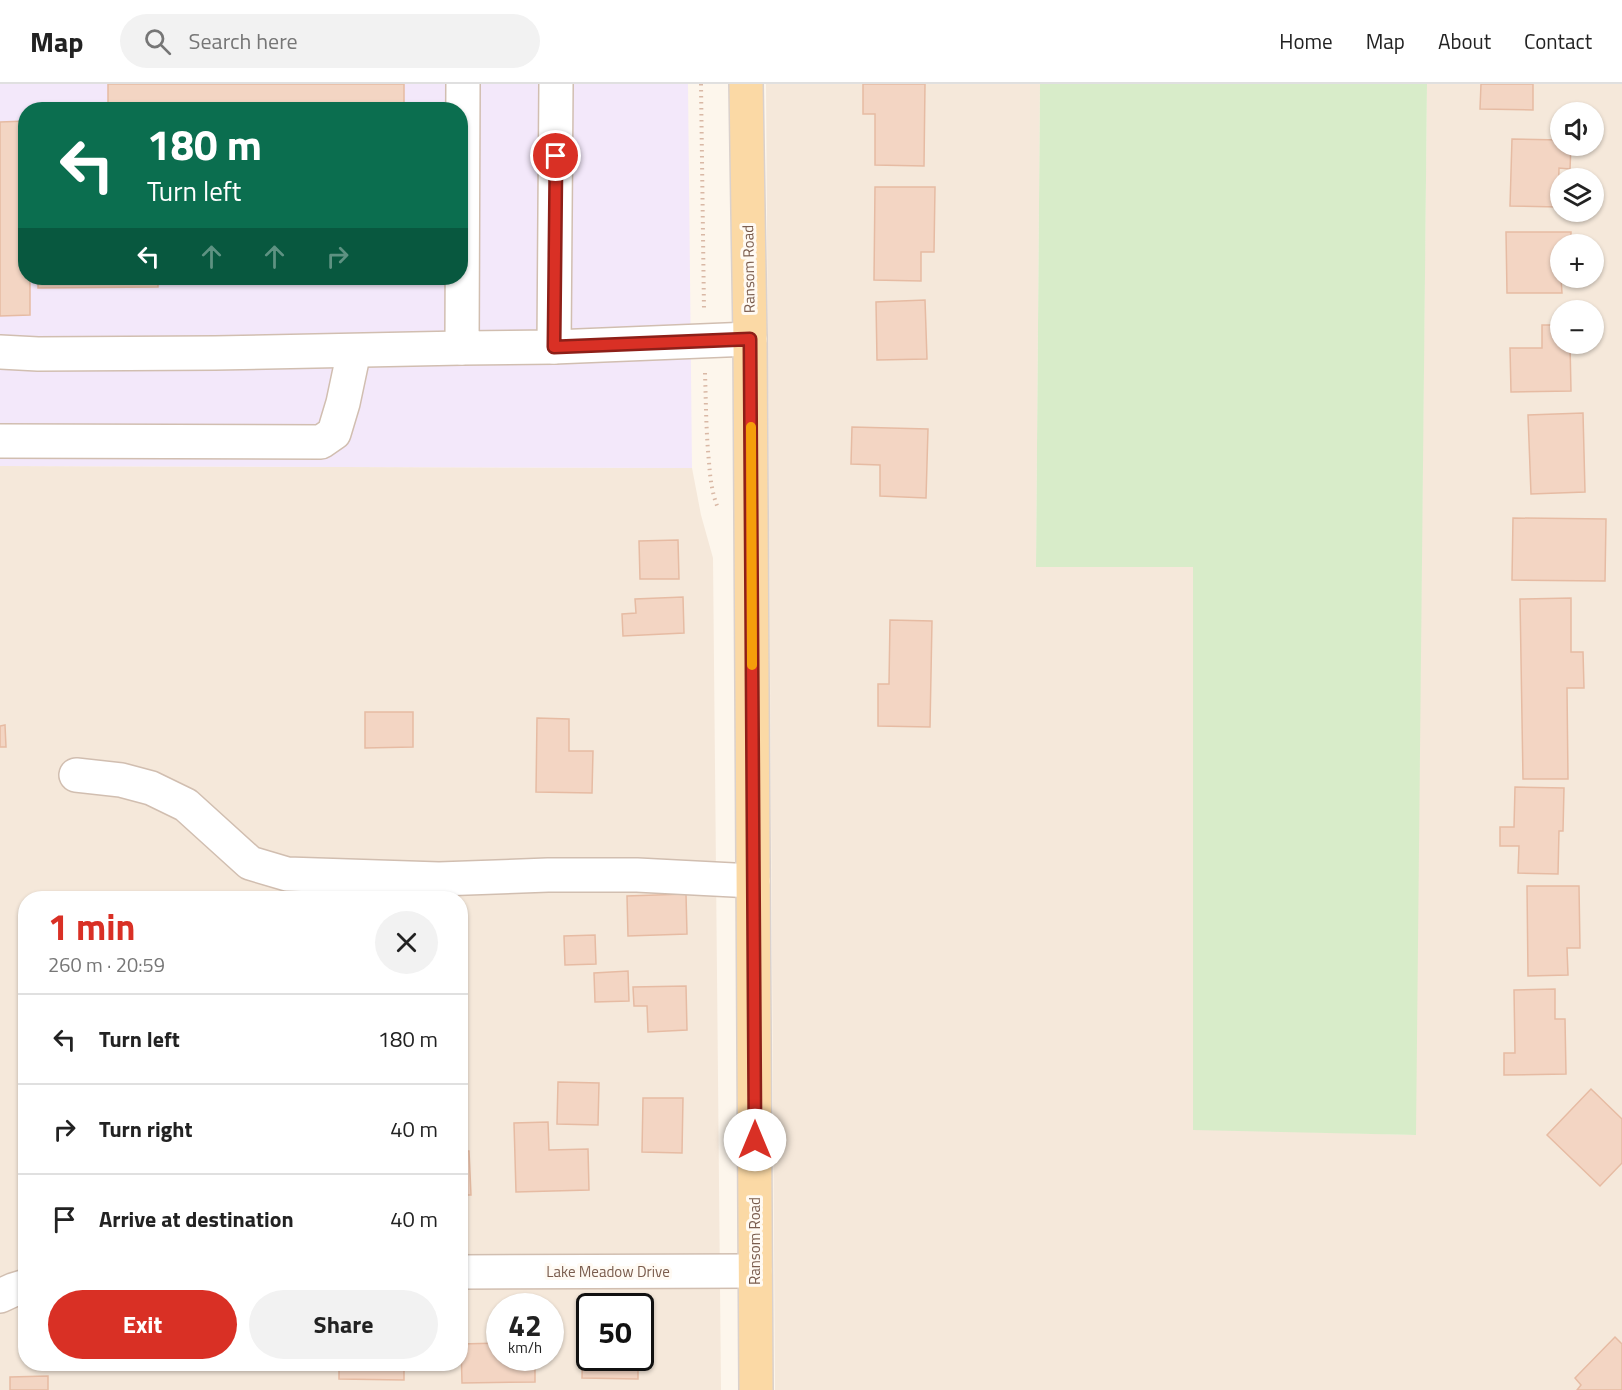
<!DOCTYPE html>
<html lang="en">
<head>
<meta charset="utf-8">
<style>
	:root { --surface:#fff; --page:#f2f2f2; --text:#222; --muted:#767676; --line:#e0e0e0; --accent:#d93025 }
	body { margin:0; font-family:"Titillium Web",sans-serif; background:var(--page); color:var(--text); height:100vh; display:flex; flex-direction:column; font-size:22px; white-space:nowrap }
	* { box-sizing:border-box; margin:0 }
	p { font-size:20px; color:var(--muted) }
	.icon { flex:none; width:33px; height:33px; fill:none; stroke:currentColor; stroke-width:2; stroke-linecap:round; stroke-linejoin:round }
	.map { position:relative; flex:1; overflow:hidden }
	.drawer { position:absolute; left:18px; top:807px; width:450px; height:480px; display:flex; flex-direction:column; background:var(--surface); border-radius:24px; box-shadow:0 2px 4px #0004 }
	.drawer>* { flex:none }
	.guide { position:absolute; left:18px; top:18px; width:450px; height:183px; border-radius:24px; box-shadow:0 2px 4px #0004; background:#0b6e4f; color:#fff; overflow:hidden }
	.fabs { position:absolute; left:1550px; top:18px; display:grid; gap:12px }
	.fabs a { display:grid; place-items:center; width:54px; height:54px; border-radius:50%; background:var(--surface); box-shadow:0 2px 4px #0004; font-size:30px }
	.speed { position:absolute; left:486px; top:1209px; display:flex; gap:12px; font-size:30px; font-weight:700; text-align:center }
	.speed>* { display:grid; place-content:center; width:78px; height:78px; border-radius:50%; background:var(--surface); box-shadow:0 2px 4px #0004; line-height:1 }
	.speed small { font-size:15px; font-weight:400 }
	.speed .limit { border:3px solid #111; border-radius:9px; background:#fff; color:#111 }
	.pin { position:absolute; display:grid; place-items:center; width:51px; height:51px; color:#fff; margin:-26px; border:3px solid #fff; border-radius:50%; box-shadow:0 2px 6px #0007 }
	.me { position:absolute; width:66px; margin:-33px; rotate:0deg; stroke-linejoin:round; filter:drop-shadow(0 0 4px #0008) }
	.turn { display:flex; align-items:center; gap:21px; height:126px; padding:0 30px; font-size:27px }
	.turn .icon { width:78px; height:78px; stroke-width:2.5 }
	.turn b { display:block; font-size:42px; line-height:51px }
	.lanes { display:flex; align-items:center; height:57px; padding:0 30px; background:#0003; justify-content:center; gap:30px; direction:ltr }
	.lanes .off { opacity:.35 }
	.round { display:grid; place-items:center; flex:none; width:63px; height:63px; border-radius:32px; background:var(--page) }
	.head { display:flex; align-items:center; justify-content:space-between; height:102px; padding:0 30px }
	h1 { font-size:36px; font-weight:700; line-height:45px; color:var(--accent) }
	.action { display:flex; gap:12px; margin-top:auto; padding:12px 30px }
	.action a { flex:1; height:69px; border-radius:36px; background:var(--accent); color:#fff; font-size:24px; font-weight:700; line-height:69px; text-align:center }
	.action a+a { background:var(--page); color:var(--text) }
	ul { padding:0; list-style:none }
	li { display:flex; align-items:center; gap:18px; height:90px; padding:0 30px; border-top:2px solid var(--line) }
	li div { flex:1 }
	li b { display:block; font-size:22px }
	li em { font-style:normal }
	header { display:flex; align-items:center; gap:36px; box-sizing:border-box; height:84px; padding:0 30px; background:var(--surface); border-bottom:2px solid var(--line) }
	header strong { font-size:28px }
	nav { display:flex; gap:33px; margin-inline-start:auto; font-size:21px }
	.search { width:420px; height:54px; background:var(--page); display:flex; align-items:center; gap:15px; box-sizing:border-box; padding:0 21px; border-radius:33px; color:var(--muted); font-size:22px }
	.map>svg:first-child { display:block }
	.residential { fill:#f5e8da; fill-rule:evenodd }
	.education { fill:#f3e8fa; fill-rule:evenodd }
	.green { fill:#d8ecc9 }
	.building { fill:#f3d5c3; stroke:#e6bba3; stroke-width:1.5 }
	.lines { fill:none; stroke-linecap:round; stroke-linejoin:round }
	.minor-casing { stroke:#d1beb0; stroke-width:36 }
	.major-casing { stroke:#dad1cd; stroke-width:36 }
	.path { stroke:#d9b8a5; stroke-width:4; stroke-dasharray:1.5 4.5; stroke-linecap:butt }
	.minor { stroke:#fff; stroke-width:33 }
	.major { stroke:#fbd9a5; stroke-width:33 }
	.route-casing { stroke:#8d1f18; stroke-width:15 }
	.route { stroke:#d93025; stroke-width:10 }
	.slow { stroke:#f59e0b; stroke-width:10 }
	.labels { text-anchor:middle; stroke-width:6; stroke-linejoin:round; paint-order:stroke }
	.street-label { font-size:15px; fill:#7a5c4d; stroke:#fffaf3 }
</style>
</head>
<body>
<header>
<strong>Map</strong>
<div class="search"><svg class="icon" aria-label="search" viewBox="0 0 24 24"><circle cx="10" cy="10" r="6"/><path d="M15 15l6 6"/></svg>Search here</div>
<nav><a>Home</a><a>Map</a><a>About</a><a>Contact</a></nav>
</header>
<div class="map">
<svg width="1622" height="1306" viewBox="0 0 1622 1306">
	<rect width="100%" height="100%" fill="#fdf6ec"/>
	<g class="residential">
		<path d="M766,0H1040L1036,483H1193V1045L1415,1051L1427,0H1622V1306H775ZM1560,28H1593V62H1560ZM1560,94H1593V128H1560ZM1560,160H1593V194H1560ZM1560,226H1593V260H1560Z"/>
		<path d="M0,382L692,384L701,431L713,474L721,1306H0ZM26,814H460V1280H26ZM500,1222H550V1274H500ZM590,1222H640V1274H590Z"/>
	</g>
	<path class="education" d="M0,0H688L692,384L0,382ZM26,26H460V194H26Z"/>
	<path class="green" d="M1040,0H1427L1416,1051L1193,1046V483H1036Z"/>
	<g class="building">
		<rect x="108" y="0" width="296" height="26"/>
		<path d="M863,0H925L924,82L875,81V30H863Z"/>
		<path d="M1481,0H1533V26L1480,25Z"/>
		<path d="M26,37V194H158V203L38,204V194H30V231L0,232V38Z"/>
		<path d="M1512,55L1560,56V62H1571L1570,85L1559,84L1558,123L1510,122Z"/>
		<path d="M875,103H935L934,168H921V197L874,196Z"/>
		<path d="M1506,148H1571V160H1560V194H1561L1562,209H1507Z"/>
		<path d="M925,216L927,275L877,276L876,218Z"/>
		<path d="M1542,241H1560V260H1570L1571,307L1511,308L1510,264H1542Z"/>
		<path d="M1583,329L1585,408L1531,410L1528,331Z"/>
		<path d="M852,343L928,345L926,414L880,412V381L851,380Z"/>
		<path d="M1513,434L1606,435L1605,497L1512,496Z"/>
		<path d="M678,456L679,495H640L639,457Z"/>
		<path d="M683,513L684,549L623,552L622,530L636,529L635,515Z"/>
		<path d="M1571,514V568H1583L1584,604H1567L1568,695H1523L1520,515Z"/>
		<path d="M890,536L932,537L930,643L878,642V600H889Z"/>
		<path d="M365,628H413V663L365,664Z"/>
		<path d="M537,634L569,635V667H593L592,709L536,708Z"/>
		<path d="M5,641L6,663H0V642Z"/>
		<path d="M1515,703L1564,704L1563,747H1559L1558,790L1518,789L1519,762H1500V743H1514Z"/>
		<path d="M1527,802H1579L1580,864H1567L1568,891L1528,892Z"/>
		<path d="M686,810L687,850L628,852L627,812Z"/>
		<path d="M595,851L596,880L565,881L564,852Z"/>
		<path d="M628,887L629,917L595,918L594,889Z"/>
		<path d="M686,902L687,946L648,948L647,922H634L633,903Z"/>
		<path d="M1555,905V935H1565L1566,990L1504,991V969H1515L1514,906Z"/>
		<path d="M558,998L599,999L598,1041L557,1040Z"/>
		<path d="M1591,1005L1622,1035V1079L1600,1102L1547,1051Z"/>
		<path d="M643,1014H683L682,1069L642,1068Z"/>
		<path d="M548,1038L549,1066L588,1065L589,1106L516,1108L514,1039Z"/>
		<path d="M460,1067H469L471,1111H460Z"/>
		<path d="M583,1251H590V1274H638V1295L582,1294Z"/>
		<path d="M1615,1253L1622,1260V1306H1577L1581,1301L1575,1294Z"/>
		<path d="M500,1259V1274H535V1298L462,1299L461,1260Z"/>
		<path d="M339,1280H404V1296L339,1295Z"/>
		<path d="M48,1292V1306H10V1293Z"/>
	</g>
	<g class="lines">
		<g class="minor-casing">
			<g id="minor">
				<path d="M463,0L462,264L554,263L750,255"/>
				<path d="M554,263L556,0"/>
				<path d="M0,268L38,270L215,269L462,264"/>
				<path d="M0,357L321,358L334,349L343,319L354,267"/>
				<path d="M76,691L121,696L151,704L186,721L250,779L287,790L439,795L548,791H637L753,797"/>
				<path d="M460,1188L755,1187"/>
				<path d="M0,1212L13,1206L26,1202"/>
			</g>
		</g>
		<g class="major-casing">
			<path id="major" d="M746,0L750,255L756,1306"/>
		</g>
		<g class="path">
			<path d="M701,0L704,227"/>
			<path d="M705,289C706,319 706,348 709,378C710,393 712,410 718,424"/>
		</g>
		<use href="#minor" class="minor"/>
		<use href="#major" class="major"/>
	</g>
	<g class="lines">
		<g class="route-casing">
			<path id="route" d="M556,72L554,263L750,255L755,1056"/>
		</g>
		<use href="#route" class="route"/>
		<path class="slow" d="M751,343L752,581"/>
	</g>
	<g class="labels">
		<g class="street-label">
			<text transform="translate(749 185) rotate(-91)" y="5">Ransom Road</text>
			<text transform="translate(755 1157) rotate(-90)" y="5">Ransom Road</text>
			<text x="608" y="1193">Lake Meadow Drive</text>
		</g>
	</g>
</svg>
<div class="fabs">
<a><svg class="icon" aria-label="sound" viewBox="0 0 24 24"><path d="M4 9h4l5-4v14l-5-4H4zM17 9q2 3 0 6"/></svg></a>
<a><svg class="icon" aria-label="layers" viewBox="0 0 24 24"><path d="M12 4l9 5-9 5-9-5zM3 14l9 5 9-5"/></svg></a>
<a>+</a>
<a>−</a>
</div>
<div class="speed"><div>42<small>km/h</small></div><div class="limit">50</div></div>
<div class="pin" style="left:556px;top:72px;background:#d93025"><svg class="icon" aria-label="arrive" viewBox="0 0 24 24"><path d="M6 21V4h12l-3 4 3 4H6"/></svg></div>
<svg class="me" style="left:755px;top:1056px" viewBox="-20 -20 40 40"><circle r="19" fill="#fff"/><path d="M0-13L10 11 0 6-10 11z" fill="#d93025"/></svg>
<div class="guide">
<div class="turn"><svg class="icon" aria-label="left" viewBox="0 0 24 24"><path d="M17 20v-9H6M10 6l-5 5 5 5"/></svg><div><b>180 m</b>Turn left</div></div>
<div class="lanes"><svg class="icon" aria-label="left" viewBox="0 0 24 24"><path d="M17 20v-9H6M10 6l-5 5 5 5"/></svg><svg class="icon off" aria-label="ahead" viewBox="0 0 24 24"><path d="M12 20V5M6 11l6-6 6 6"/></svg><svg class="icon off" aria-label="ahead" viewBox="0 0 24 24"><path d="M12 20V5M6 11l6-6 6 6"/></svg><svg class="icon off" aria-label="right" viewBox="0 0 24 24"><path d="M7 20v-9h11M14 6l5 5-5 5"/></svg></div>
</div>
<section class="drawer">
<div class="head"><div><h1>1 min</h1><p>260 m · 20:59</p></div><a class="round"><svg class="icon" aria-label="close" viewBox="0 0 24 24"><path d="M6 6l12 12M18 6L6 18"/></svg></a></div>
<ul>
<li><svg class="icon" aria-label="left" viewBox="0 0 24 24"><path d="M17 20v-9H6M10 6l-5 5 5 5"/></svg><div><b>Turn left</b></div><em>180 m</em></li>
<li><svg class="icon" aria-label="right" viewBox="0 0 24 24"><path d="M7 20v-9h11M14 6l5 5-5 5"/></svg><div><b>Turn right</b></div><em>40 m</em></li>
<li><svg class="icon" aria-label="arrive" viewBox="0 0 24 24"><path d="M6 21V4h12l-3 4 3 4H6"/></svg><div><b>Arrive at destination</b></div><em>40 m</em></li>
</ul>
<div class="action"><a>Exit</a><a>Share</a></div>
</section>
</div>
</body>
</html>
